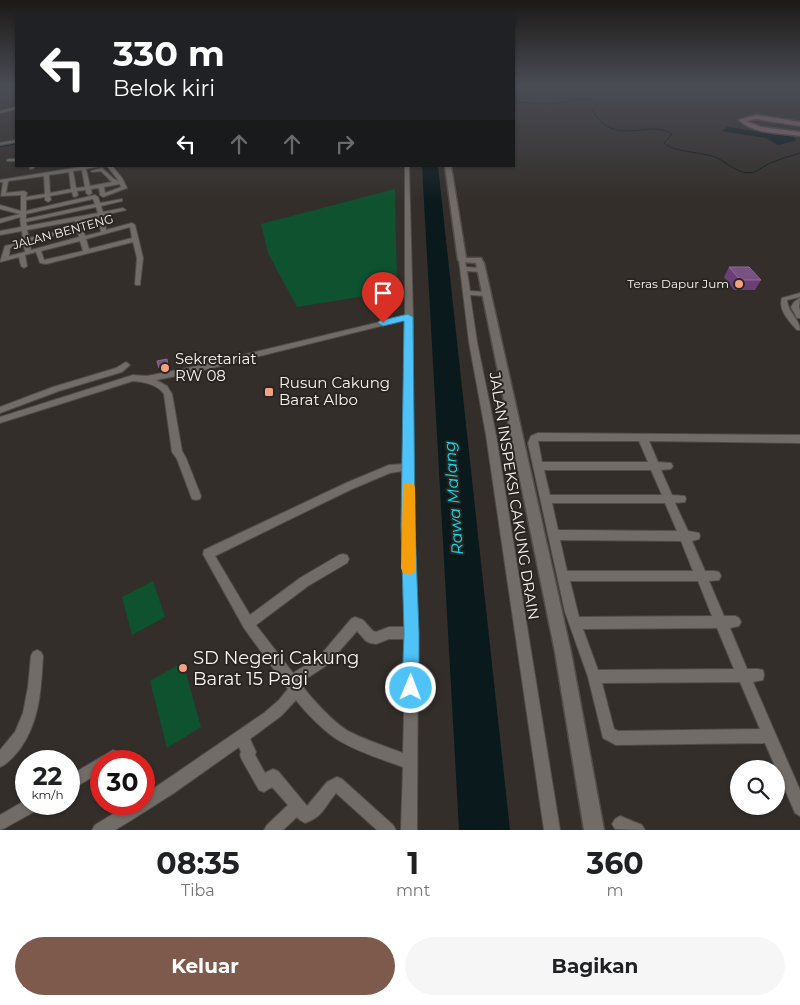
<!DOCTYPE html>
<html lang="id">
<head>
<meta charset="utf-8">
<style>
	:root { --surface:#fff; --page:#f6f6f6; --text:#202124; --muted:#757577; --accent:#7e5a4d }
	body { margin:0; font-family:Montserrat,sans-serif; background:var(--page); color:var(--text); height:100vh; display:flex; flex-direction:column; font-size:19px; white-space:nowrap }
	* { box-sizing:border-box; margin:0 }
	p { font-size:16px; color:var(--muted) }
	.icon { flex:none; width:28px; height:28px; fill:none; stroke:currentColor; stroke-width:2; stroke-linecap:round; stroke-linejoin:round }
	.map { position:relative; height:830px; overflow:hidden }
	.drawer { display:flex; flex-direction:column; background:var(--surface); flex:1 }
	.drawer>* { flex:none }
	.top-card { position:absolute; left:15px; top:15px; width:500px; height:152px; border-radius:0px; box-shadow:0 1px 4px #0004; background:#202124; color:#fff; overflow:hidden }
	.controls { position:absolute; left:730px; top:760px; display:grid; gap:10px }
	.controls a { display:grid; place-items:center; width:55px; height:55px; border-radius:50%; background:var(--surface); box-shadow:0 1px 4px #0004; font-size:25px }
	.speed { position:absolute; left:15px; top:750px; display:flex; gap:10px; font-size:25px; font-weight:700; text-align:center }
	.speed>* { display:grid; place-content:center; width:65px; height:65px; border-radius:50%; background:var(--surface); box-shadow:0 1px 4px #0004; line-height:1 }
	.speed small { font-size:12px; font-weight:400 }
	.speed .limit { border:8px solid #d22; background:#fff; color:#111 }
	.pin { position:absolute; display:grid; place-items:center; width:42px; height:42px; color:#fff; margin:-51px -21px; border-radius:50% 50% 50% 0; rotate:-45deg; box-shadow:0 0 5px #0007 }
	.pin .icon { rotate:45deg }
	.me { position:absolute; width:55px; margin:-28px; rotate:1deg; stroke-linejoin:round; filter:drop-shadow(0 0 4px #0008) }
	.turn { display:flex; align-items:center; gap:18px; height:105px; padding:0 15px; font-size:22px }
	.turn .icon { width:65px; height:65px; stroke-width:2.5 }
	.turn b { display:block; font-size:35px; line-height:42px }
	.lanes { display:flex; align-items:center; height:48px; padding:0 15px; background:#0003; justify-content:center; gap:25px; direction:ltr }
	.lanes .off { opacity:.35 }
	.eta { display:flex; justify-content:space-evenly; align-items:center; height:85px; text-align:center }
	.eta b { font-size:30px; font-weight:700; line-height:35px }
	.action { display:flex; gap:10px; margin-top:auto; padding:10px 15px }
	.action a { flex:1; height:58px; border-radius:30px; background:var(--accent); color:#fff; font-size:20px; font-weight:700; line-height:58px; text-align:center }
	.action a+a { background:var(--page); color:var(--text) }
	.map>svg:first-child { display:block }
	.green { fill:#0e5230 }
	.water { fill:#0a1a1c }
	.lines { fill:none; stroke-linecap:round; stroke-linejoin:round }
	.stream { stroke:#0a1a1c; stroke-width:1 }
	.minor-casing { stroke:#504c48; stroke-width:2 }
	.tertiary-casing { stroke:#504c48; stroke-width:3 }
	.secondary-casing { stroke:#504c48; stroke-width:3 }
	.minor { fill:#716c67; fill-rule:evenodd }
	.tertiary { fill:#716c67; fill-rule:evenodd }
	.secondary { fill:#937074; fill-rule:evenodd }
	.wall { fill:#6a3f76 }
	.shaded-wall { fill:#4d3052 }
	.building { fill:#795283; stroke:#8d6c95 }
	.route { fill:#4fc3f7; stroke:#337fa1 }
	.slow { fill:#f59e0b }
	.poi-dot { fill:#f2a080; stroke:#292521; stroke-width:2 }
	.labels { text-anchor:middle; stroke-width:4; stroke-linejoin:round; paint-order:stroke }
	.far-street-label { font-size:12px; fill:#f7f4f1; stroke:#292521 }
	.far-poi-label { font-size:12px; fill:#f7f4f1; stroke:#292521; text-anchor:end }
	.poi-label { font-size:15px; fill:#f7f4f1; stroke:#292521; text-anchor:start }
	.street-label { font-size:15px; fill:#f7f4f1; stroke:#292521 }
	.water-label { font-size:16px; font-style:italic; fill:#0ddff2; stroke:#292521 }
	.near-poi-label { font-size:18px; fill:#f7f4f1; stroke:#292521; text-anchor:start }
</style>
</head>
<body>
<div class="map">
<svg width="800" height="830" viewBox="0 0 800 830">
	<rect width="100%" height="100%" fill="#332e2a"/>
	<g class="green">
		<path d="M395,189L397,291L297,307L268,253L261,224Z"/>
		<path d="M153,581L165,617L132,635L122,597Z"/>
		<path d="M183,662L201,727L167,748L150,681Z"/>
	</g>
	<g class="water">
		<path d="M727,127L794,137L796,141L778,145L766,138L722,131Z"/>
		<path d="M422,166H438L510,830H459Z"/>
	</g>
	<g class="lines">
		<g class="stream">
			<path d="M514,102C526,102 538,104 550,104C567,104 581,94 597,102L593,111C615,149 650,118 672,134L664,143C673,152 701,152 715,157C727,162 739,176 754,172C760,170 765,165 771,163C780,159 790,156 800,153"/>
			<path d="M0,147L16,144"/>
		</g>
		<g class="minor-casing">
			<g id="minor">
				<path d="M16,107V109L0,113V111Z"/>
				<path d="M16,140V142L0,145V143Z"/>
				<path d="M9,159H16V161H7V160Z"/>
				<path d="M30,166H34V168L30,169Z"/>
				<path d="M87,166H100L86,169L90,186L112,182L101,171L93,172L91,171L102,168L114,179L119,181L107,166H112L122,178L127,188L103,197L100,195L99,188L91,189L92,193L89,195L86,193V190L77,191L78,195L75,197L73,196L72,192L50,196L51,200L48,202L45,200V197L26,200V211L95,195L98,197L100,203L122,199V201L101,206L103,212L123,208L126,210L104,215L106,230L132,223L135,225L143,258L140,285H136L135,284L137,258L133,242L46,264L40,263L36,252L25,255L27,266L24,268L21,266L19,257L0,262L5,246L23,242L22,231L0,235V231L21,227L20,217L0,223V219L20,214L0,209V205L21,211V195L1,196L3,182H0V180ZM82,170L85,187L76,188L73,171ZM69,172L71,189L50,193L49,175ZM44,176L45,194L26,197L27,193L24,191L6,193L8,181ZM120,184L121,187L105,193L104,187ZM93,199L95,204L26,219V214ZM96,207L98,213L27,226L26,222ZM98,216L101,232L85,236L80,220ZM75,221L79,237L31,250L29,241L64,233L61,231L29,238L27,230ZM130,227L132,238L89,249L86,239ZM80,241L83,251L44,260L41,251ZM24,245L25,252L9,256L10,248Z"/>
				<path d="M405,166H409L413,317V526L418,633L417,830H401L403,767C381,759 358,752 338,740C325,732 305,712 296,700L281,716L250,739L256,752L255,755L265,773L273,769L278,771L307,806L327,782L337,777L342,779L393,825L396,830H377L336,793C325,806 323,817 305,823L300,820L297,817L283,830H264L267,825L288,805L272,787L264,792L259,790L242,760L240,755L241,752L239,747L174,793L130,821L115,830H92L95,825L116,812L115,804H144V795L264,713L279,700L288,689L244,628L203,554L204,550L346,483L389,465L404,464L405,320L192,373L156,380L167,386L172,394L182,451L186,458L201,496L200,499L196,500L192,499L177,459L172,452L164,394C157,384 144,382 133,381L0,423V417L133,375L147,376L192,367L405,316ZM403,471V526L406,627H389L376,632L373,631L363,620L355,617L351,619L319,657L293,673L256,625L308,586L347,563L349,559L347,555L343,554L339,555L300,578L250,615L215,556L352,489L390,473ZM357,631L366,641L370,643L376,644L389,639H406L403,753C385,746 365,740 348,731C332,721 312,699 300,683L327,665Z"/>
				<path d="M462,258L465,260L466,267L480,268L483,270L480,272L467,271L470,291L486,292L489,294L486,296L470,295L477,342L496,435L560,830H544L486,435L469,342L459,260Z"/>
				<path d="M800,293V297L787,300C788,313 800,319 800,330H797C789,321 778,310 782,298Z"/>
				<path d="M800,298L799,307L800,310V318H797L791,307L794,302Z"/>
				<path d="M126,362L130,365L122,372L59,391L0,413V407L53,387L116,368Z"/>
				<path d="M538,433L800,435V443L649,441L658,462L671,463L673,466L671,469L661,470L672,495L685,496L686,499L685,502L675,503L688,531L699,533L700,536L699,539L692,541L705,571H715L719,572L721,576L719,580L709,581L724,616H735L739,618L741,622L739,626L730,628L747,669H758L763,670L764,675L763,680L753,682L800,790V816L795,813L765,743L616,745L603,738L588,677L565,612L528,443L531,436ZM538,441H639L648,462H542ZM544,470H651L662,495H550ZM552,503H665L677,531L558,530ZM560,540L681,541L693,571H567ZM570,581H698L712,616L579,617ZM717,628L734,669L598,670L583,629ZM740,682L760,729L618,731L614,729L602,683Z"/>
				<path d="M37,650L41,652L43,656C41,689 40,721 20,749C14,756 8,764 0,767V750L15,732L23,713L28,687L31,656L33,652Z"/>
				<path d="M113,750L118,752L121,761H101V772L69,791V776Z"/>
				<path d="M26,800V804H41L39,809L5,828L0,830V815Z"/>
				<path d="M620,816L642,825L645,830L615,829L612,824L615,819Z"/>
			</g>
		</g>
		<g class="tertiary-casing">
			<path id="tertiary" d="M445,166H451L466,258H481L484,263L571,652L604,830H584L555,652L476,263L462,262L458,260Z"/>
		</g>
		<g class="secondary-casing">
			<path id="secondary" d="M756,115L800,122V126L756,119L746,121L761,127L800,132V136C781,133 753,134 739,120Z"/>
		</g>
		<use href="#minor" class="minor"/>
		<use href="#tertiary" class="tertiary"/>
		<use href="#secondary" class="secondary"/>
	</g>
	<path class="wall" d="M729,267L761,280L755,290H734L724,277Z"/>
	<path class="shaded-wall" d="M167,359L170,369L161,371L159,368Z"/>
	<g class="building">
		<path d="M729,267H749L761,280H740Z"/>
		<path d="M167,359L168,366L159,368L157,361Z"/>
	</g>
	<linearGradient id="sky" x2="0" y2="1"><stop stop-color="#1c1917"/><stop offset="0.42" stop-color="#4a4c55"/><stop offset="1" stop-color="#4a4c55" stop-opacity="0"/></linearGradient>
	<rect width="800" height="202" fill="url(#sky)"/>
	<path class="route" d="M408,314L413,317L415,526L419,633V688L417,695L411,697L405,695L402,688L404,633L401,526L404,321L383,326L378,323L379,321Z"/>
	<path class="slow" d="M409,483L414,484L415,488L416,568L414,573L409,575L403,573L401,568L403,488L404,484Z"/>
	<g class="poi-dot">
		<circle cx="739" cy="284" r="5"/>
		<circle cx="165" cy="368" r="5"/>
		<rect x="264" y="387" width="10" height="10" rx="2.5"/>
		<circle cx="183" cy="668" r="5"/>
	</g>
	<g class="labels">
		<g class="far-street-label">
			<text transform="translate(63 232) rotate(-15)" y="4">JALAN BENTENG</text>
		</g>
		<g class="far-poi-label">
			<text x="729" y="288">Teras Dapur Jum</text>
		</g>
		<g class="poi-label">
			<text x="175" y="364">Sekretariat<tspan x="175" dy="17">RW 08</tspan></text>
			<text x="279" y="388">Rusun Cakung<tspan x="279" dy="17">Barat Albo</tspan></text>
		</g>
		<g class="street-label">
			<text transform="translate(514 496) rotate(81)" y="5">JALAN INSPEKSI CAKUNG DRAIN</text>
		</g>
		<g class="water-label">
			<text transform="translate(453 498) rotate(-94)" y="6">Rawa Malang</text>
		</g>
		<g class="near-poi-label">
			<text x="193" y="664">SD Negeri Cakung<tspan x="193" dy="21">Barat 15 Pagi</tspan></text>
		</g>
	</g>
</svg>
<div class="controls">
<a><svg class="icon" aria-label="search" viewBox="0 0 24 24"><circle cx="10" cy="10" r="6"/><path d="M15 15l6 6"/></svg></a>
</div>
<div class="speed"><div>22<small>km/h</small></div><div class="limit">30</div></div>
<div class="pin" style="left:383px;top:323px;background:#d93025"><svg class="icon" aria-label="arrive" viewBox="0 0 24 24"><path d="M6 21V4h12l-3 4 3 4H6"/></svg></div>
<svg class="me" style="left:411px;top:688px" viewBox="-20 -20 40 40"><circle r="17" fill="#4fc3f7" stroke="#fff" stroke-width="3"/><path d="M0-11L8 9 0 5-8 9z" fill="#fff"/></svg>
<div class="top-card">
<div class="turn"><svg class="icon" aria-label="left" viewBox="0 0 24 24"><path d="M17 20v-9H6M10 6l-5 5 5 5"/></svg><div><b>330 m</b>Belok kiri</div></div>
<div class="lanes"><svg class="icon" aria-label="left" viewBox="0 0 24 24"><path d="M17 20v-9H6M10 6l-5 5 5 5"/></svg><svg class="icon off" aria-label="ahead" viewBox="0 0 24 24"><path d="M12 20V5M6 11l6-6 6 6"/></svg><svg class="icon off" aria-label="ahead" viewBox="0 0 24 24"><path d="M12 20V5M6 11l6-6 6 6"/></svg><svg class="icon off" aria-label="right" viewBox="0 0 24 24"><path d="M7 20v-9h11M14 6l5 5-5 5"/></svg></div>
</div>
</div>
<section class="drawer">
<div class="eta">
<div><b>08:35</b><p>Tiba</p></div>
<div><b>1</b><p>mnt</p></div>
<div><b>360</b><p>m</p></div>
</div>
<div class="action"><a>Keluar</a><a>Bagikan</a></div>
</section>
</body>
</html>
